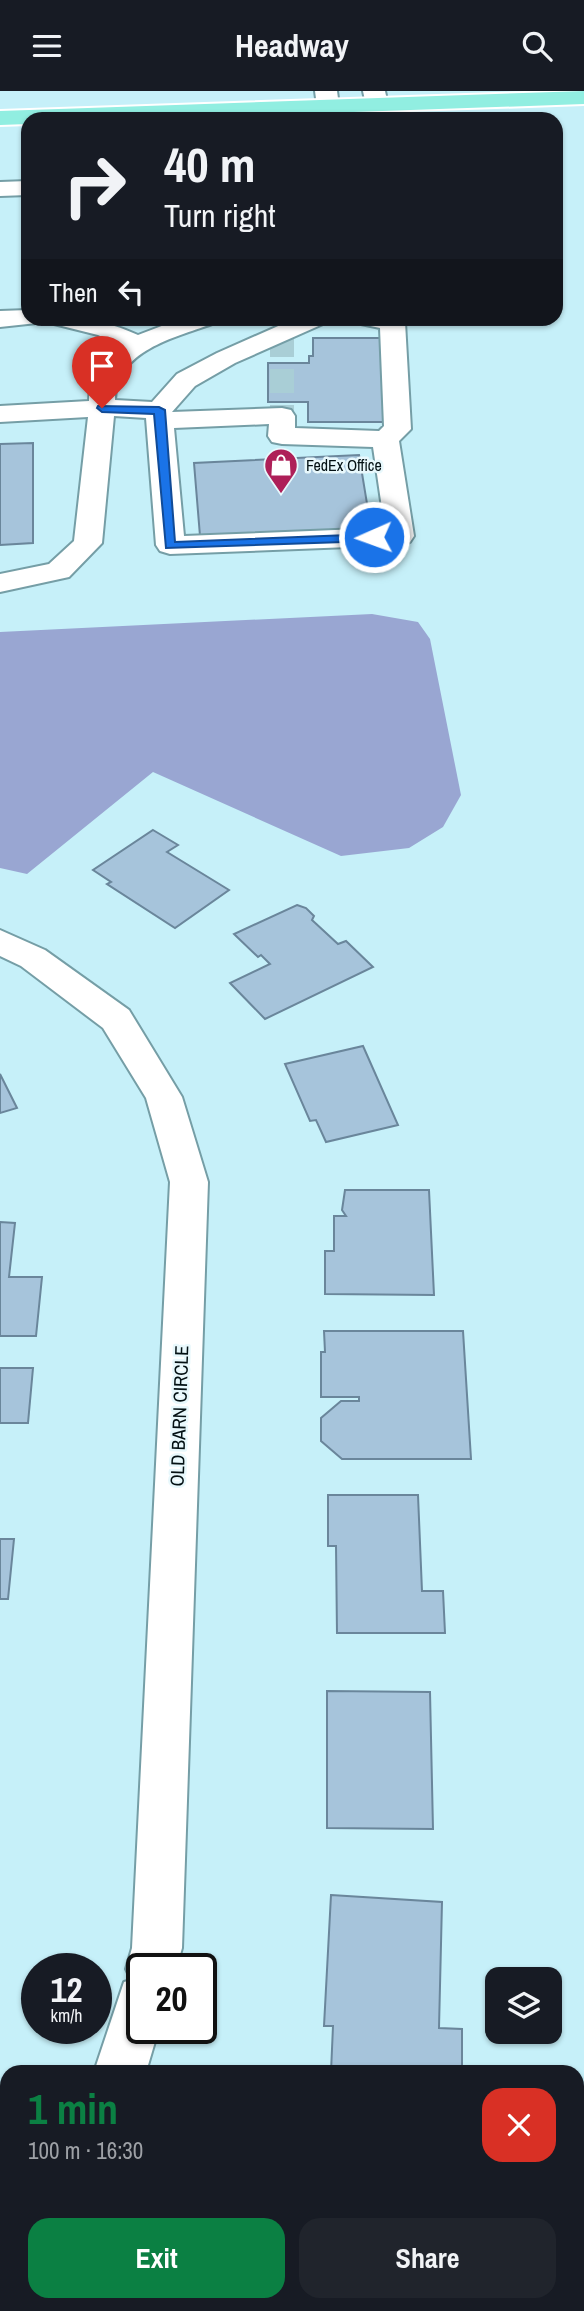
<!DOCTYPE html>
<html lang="en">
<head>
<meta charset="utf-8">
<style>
	:root { --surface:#171b24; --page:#20242c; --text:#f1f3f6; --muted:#9ea1a6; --accent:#0b8043 }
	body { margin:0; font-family:"Archivo Narrow",sans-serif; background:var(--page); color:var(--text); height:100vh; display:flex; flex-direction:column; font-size:26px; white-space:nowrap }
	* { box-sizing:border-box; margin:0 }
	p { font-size:23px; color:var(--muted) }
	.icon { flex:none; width:38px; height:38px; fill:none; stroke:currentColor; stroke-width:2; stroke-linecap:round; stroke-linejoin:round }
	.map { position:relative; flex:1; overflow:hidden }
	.side { position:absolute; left:0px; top:1974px; width:584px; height:247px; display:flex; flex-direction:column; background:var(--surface); border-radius:21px 21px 0 0; box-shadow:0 2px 5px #0004 }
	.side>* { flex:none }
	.hud { position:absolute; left:21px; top:21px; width:542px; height:214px; border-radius:21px; box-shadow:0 2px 5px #0004; background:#171b24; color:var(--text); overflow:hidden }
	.buttons { position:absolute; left:485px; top:1876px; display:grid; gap:14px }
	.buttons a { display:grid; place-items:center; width:77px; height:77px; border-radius:14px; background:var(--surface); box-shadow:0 2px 5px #0004; font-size:35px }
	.speed { position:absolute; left:21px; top:1862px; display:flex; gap:14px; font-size:35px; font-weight:700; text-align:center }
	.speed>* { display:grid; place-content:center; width:91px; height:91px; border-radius:50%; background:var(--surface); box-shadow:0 2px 5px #0004; line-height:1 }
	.speed small { font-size:18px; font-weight:400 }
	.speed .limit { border:4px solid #111; border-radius:10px; background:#fff; color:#111 }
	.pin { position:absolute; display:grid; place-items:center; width:60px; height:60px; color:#fff; margin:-72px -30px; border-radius:50% 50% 50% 0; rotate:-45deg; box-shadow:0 0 7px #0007 }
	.pin .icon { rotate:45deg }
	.me { position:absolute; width:77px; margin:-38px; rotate:268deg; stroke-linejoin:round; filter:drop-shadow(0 0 5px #0008) }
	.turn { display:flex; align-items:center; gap:24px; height:147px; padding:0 28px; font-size:32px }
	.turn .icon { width:91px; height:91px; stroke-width:2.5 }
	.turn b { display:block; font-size:49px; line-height:60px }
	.then { display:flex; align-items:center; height:66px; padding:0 28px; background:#0003; gap:14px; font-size:26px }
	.round { display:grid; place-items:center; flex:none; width:74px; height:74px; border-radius:21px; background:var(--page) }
	.summary { display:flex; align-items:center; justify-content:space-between; height:119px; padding:0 28px }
	h1 { font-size:42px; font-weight:700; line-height:52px; color:var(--accent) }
	.action { display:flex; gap:14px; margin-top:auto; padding:14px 28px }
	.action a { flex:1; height:80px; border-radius:21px; background:var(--accent); color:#fff; font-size:28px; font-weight:700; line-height:80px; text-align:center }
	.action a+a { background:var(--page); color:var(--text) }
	header { display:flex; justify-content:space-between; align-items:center; height:91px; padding:0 28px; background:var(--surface); font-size:32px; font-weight:700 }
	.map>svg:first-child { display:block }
	.water { fill:#99a6d2 }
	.building { fill:#a6c4db; stroke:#6a869b; stroke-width:2 }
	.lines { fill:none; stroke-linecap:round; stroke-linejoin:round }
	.minor-tunnel { stroke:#a9ced6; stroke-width:24; stroke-dasharray:24 12; stroke-linecap:butt }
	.minor-casing { stroke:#759ea6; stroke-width:4 }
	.major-casing { stroke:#fff; stroke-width:4 }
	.path { stroke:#78979d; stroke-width:5; stroke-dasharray:7 7; stroke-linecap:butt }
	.minor { fill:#fff; fill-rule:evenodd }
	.major { fill:#91eee1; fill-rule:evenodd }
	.route { fill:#1a73e8; stroke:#114b97; stroke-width:2 }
	.labels { text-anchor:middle; stroke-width:5; stroke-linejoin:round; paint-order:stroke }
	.far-poi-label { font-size:16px; fill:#031013; stroke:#e8f8fc; text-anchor:start }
	.street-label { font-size:19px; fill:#031013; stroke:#e8f8fc }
</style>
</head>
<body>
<header><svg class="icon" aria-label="menu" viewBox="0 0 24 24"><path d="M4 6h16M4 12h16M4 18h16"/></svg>Headway<svg class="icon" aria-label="search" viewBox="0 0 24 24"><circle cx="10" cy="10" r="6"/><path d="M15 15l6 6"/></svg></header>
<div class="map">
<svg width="584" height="2220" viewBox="0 0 584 2220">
	<rect width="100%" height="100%" fill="#c6f0f9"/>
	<path class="water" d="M372,523L418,531L430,548L461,704L443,736L409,757L341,765L153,681L27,783L0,777V541Z"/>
	<g class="building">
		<path d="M313,247H388L393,331H308V311H268V272H309V265H313Z"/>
		<path d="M33,352V452L0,454V353Z"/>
		<path d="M359,364L371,437L200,445L194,372Z"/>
		<path d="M153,739L178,754L167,761L229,799L175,837L107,793L111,791L93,779Z"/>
		<path d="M297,814L306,817L314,825L312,829L338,853L346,850L373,876L265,928L230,892L270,873L261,864L258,866L234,843Z"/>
		<path d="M363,955L398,1034L326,1051L316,1029L310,1030L285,973Z"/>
		<path d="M0,983L17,1017L0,1022Z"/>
		<path d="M345,1099H429L434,1204L325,1203V1160H334V1125H346L342,1119Z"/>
		<path d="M0,1131L15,1132L9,1186H42L36,1245H0Z"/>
		<path d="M324,1240H463L471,1368H342L321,1350V1327L341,1310H359V1306H321V1261H325Z"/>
		<path d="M0,1277H33L28,1332H0Z"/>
		<path d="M328,1404H418L422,1500H443L445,1542H337L336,1455H328Z"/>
		<path d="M0,1448H14L8,1508H0Z"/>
		<path d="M327,1600L430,1601L433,1738L327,1737Z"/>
		<path d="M331,1804L442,1811L439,1937L462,1938V1981H331L333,1935H324Z"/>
	</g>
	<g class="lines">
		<path class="minor-tunnel" d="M282,242V325"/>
		<g class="minor-casing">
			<g id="minor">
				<path d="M315,0H337L339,15L345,28H323L317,15Z"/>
				<path d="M363,0H385L391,28H369Z"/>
				<path d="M28,90V104L0,105V91Z"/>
				<path d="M28,219V228H40L37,232L0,236V220Z"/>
				<path d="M50,228C82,225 109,231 138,244L180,228H215L212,233C173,247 116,260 115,309L152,311L177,283L217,262L294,228H326L323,233L235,272L195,295L172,321L282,317L291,319L295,325V337L379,340L384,335L380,237L361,233L357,228H402L405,231L411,338L399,350L414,445L410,451L400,454L170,463L160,460L156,454L146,327L114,325L102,452L69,486L0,501V483L49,473L74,450L88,326L0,331V315L89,310C89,286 101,269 120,254L98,244L54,233ZM269,333L268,345L272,351L282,353L373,356L385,437L184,445L174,337Z"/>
				<path d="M0,839L45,859L129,919L182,1006L208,1091L182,1857L176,1878H142V1937H159L146,1981H94L124,1891L131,1889L126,1878L132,1857L170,1091L146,1007L103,937L21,875L0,865Z"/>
				<path d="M7,2086V2142L0,2145V2089Z"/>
				<path d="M257,2214H317L320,2220H260Z"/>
			</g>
		</g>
		<g class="major-casing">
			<path id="major" d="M584,0V13L157,28H28V33L0,34V20Z"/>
		</g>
		<path class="path" d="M103,2214L109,2220"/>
		<use href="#minor" class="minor"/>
		<use href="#major" class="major"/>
	</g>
	<path class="route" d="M98,315L159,316L165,319L175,451L374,443L380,446L374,450L166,457L154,323L102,321L97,317Z"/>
	<defs>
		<g id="shop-pin" transform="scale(1.75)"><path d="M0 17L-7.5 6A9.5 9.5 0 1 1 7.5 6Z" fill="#ae1f58" stroke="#e8f8fc"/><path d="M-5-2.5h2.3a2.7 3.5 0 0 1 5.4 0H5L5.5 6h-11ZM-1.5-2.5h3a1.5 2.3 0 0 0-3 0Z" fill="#fff"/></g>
	</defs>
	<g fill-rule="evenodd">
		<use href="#shop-pin" x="281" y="374"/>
	</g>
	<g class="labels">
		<g class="far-poi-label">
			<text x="306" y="380">FedEx Office</text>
		</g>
		<g class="street-label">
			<text transform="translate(179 1325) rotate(-88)" y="7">OLD BARN CIRCLE</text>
		</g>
	</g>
</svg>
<div class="buttons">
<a><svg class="icon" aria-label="layers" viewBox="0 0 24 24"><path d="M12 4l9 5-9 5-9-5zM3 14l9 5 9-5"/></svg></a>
</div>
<div class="speed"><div>12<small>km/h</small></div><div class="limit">20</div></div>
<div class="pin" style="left:102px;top:317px;background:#d93025"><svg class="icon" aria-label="arrive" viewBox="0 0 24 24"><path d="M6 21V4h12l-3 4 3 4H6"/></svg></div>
<svg class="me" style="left:374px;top:446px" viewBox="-20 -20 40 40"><circle r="17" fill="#1a73e8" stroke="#fff" stroke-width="3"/><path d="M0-11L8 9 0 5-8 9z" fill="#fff"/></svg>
<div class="hud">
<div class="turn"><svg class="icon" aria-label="right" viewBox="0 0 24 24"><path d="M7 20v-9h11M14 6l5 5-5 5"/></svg><div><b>40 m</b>Turn right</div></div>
<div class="then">Then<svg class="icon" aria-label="left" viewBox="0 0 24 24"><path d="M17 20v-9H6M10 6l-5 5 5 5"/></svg></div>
</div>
<section class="side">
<div class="summary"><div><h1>1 min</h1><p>100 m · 16:30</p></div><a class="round" style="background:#d93025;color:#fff"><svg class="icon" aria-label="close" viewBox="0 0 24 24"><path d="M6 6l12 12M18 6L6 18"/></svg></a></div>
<div class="action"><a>Exit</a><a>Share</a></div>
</section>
</div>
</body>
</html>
